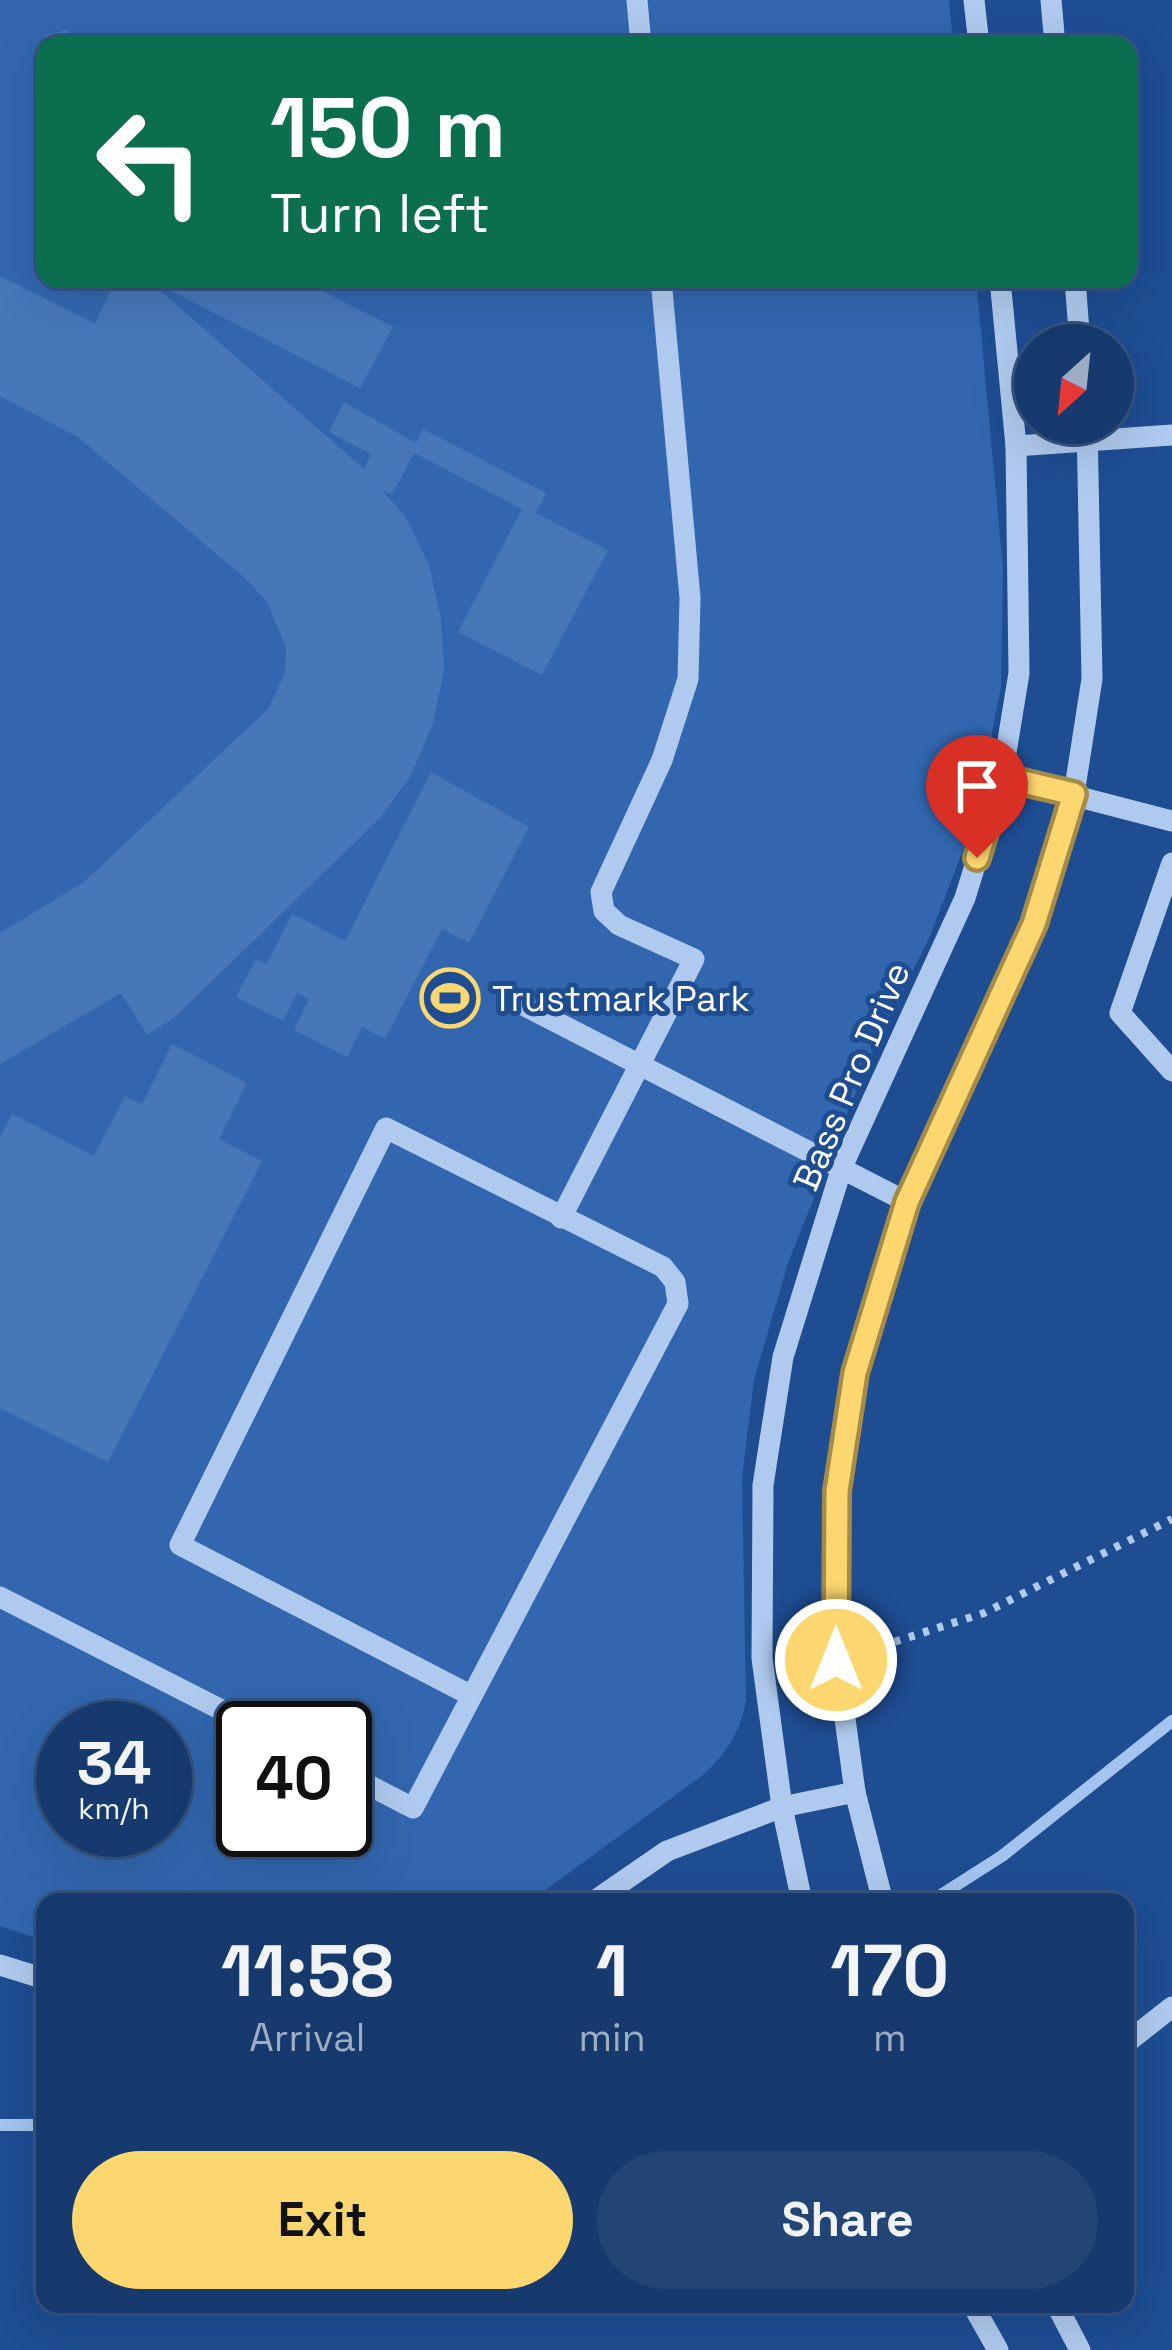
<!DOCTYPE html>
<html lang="en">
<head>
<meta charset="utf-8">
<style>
	:root { --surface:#163a6e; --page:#234576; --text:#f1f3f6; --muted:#9eadc2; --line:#355481; --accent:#fcd76f }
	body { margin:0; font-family:"Space Grotesk",sans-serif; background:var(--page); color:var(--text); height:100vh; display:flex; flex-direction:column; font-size:45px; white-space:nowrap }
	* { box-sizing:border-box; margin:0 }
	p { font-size:39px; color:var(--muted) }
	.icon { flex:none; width:66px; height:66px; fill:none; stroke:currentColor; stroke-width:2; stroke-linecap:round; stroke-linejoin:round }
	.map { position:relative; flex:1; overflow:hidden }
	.drawer { position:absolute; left:36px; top:1893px; width:1098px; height:420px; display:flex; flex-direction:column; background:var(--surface); border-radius:24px; box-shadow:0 12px 48px #0002,0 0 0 3px var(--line) }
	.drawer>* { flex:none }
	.top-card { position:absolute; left:36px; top:36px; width:1101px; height:252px; border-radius:24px; box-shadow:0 12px 48px #0002,0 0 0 3px var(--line); background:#0b6e4f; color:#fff; overflow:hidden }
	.needle { width:78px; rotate:207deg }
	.tools { position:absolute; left:1014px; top:324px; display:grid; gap:24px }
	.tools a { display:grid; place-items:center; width:120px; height:120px; border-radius:50%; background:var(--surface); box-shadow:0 12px 48px #0002,0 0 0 3px var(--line); font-size:60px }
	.speed { position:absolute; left:36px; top:1701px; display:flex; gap:24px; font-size:60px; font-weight:700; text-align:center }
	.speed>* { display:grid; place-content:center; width:156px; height:156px; border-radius:50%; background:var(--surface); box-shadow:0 12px 48px #0002,0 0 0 3px var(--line); line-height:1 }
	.speed small { font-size:30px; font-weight:400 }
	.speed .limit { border:6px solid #111; border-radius:18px; background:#fff; color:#111 }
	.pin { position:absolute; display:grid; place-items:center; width:102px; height:102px; color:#fff; margin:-123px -51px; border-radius:50% 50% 50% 0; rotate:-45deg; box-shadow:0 0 12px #0007 }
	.pin .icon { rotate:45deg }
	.me { position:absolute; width:132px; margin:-66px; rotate:0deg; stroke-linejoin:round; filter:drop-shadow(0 0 9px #0008) }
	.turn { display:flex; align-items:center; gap:42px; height:252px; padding:0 36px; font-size:54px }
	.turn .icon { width:156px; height:156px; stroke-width:2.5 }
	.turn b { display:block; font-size:84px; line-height:102px }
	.eta { display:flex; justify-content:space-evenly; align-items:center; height:204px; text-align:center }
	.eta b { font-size:72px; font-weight:800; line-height:84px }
	.button { display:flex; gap:24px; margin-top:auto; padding:24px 36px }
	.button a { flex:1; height:138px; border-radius:72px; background:var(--accent); color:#111; font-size:48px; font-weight:800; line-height:138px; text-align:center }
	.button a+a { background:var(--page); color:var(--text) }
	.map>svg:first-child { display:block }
	.green { fill:#3267af; fill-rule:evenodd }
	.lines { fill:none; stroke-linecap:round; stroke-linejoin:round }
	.stream { stroke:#a3c4ef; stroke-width:12 }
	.building { fill:#4777b9 }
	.path { stroke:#afcaee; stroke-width:8; stroke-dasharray:6 9; stroke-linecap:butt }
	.minor { stroke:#afcaee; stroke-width:21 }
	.route-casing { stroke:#a48c48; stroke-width:30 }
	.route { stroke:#fcd76f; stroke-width:21 }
	.labels { text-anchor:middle; stroke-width:10; stroke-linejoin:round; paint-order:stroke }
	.poi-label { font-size:36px; fill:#fff; stroke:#1e4d92; text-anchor:start }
	.street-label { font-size:36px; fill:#fff; stroke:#1e4d92 }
</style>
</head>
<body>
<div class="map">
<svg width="1172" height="2350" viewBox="0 0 1172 2350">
	<rect width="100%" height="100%" fill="#1e4d92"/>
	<path class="green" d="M0,0H949L953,45H45V279H976L1003,568L1001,686L976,816L930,936L869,1059L788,1263L754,1380L742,1478L746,1701C739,1734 727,1753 703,1775L529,1902H45V1941L0,1926ZM63,1728H165V1830H63ZM243,1728H345V1830H243Z"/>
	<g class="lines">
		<g class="stream">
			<path d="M930,1902L1002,1856L1172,1721"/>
			<path d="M0,2125H45"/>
		</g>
	</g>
	<g class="building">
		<path d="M67,30L71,45H47L45,35Z"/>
		<path d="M0,276L95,323L116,279H147L364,469L371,454L329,432L344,402L416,443L423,429L546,493L536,513L608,550L542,675L458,632L522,509L414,453L392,495L382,490L405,516L429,565L441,619L444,670L433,723L411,775L381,817L175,1017L147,1035L121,993L0,1064V933L84,882L268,709L285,673L286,647L267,602L246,579L78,437L0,396Z"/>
		<path d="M148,279H314L316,288L393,327L360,388Z"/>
		<path d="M431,772L529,827L469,943L442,929L385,1039L362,1027L347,1057L294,1030L309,999L297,993L283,1021L236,997L256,959L266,965L292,914L345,941Z"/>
		<path d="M172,1044L247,1083L219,1139L262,1161L108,1462L0,1408V1137L12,1114L94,1156L125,1096L142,1104Z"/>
	</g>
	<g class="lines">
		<path class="path" d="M866,1651L984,1613L1172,1519"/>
		<g class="minor">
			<path d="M637,0L641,45"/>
			<path d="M974,0L979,45"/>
			<path d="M1051,0L1055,45"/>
			<path d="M1075,279L1080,345"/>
			<path d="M1016,446L1172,435"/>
			<path d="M1002,777L1172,821"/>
			<path d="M1172,863L1120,1013L1172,1071"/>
			<path d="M525,1006L907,1202"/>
			<path d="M561,1218L694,959L619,925L604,911L601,892L662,760L688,679L690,598L661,279"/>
			<path d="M0,1597L257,1728"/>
			<path d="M345,1773L413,1808L678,1304L675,1282L663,1267L386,1128L180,1545L472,1696"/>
			<path d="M593,1902L667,1851L782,1807L855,1792"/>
			<path d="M802,1902L782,1807L762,1658L763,1485L783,1357L842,1167L965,898L1002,777L1019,673L1016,446L1000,279"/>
			<path d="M883,1902L855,1792L836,1653L837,1491L855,1373L907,1202L1033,924L1074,794L1092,679L1087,423"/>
			<path d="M0,1965L45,1979"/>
			<path d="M1125,2044L1172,2007"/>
			<path d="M972,2304L998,2350"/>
			<path d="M1056,2304L1080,2350"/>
		</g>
	</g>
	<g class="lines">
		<g class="route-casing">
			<path id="route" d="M836,1660L837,1491L855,1373L907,1202L1034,924L1074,794L1002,777L977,858"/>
		</g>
		<use href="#route" class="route"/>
	</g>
	<defs>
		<g id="stadium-ring" transform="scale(3)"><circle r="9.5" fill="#1e4d92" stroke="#fcd76f" stroke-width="1.5"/><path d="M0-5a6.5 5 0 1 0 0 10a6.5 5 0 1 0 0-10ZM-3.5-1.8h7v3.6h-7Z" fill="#fcd76f"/></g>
	</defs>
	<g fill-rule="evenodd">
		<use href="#stadium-ring" x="450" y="998"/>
	</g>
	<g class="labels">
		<g class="poi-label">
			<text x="492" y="1011">Trustmark Park</text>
		</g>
		<g class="street-label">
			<text transform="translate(851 1076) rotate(-67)" y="13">Bass Pro Drive</text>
		</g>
	</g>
</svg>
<div class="tools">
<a><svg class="needle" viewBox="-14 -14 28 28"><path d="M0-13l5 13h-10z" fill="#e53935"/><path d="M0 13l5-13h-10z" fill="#9eadc2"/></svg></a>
</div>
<div class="speed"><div>34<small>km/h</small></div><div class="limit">40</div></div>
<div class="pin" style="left:977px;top:858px;background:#d93025"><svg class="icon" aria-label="arrive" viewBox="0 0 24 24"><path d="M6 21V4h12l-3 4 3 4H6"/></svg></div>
<svg class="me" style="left:836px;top:1660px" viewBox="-20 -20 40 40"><circle r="17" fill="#fcd76f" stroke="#fff" stroke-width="3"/><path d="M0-11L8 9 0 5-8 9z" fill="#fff"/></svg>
<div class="top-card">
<div class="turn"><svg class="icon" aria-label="left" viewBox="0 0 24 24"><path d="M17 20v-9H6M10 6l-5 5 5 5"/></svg><div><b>150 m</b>Turn left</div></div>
</div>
<section class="drawer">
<div class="eta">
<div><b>11:58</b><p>Arrival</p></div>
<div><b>1</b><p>min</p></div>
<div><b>170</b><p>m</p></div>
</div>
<div class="button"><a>Exit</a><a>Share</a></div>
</section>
</div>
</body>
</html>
